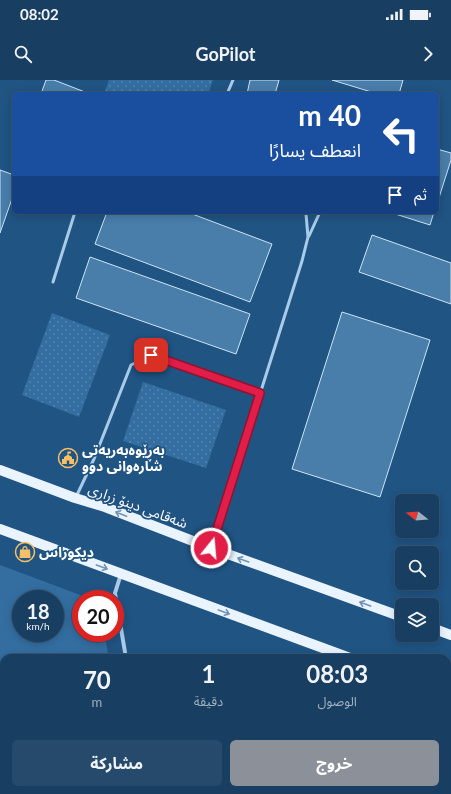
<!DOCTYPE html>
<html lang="ar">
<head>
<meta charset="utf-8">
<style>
	:root { --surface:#183f62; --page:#254a6b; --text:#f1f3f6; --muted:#9fafbe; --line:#365877; --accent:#8c9099 }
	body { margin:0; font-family:Lato,"Noto Sans Arabic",sans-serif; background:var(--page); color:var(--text); direction:rtl; height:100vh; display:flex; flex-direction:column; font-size:15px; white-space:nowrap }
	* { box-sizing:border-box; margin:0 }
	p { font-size:13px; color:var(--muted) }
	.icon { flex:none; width:22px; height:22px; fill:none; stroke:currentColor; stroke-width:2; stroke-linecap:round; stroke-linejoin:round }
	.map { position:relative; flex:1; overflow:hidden; direction:ltr }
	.drawer { position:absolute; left:0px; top:574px; width:451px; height:140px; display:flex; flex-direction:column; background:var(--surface); border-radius:12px 12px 0 0; box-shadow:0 2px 10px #0003,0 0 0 1px var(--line); direction:rtl }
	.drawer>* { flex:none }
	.top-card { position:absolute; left:12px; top:12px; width:427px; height:122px; border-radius:6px; box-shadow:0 2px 10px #0003,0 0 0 1px var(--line); direction:rtl; background:#1a4fa0; color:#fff; overflow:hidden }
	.needle { width:26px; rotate:287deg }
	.tools { position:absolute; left:395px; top:414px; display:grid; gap:8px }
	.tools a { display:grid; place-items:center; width:44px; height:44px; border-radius:6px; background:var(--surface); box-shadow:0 2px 10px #0003,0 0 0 1px var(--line); font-size:20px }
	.speed { position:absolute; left:12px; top:510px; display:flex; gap:8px; font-size:20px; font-weight:700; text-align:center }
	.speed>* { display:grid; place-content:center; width:52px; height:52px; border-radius:50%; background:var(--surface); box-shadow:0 2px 10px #0003,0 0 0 1px var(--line); line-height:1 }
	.speed small { font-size:10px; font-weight:400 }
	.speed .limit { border:6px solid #d22; background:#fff; color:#111 }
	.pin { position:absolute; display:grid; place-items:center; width:34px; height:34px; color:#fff; margin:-17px; border-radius:8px; box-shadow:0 2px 6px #0006 }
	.me { position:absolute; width:44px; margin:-22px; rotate:17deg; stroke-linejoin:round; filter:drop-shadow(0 0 3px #0008) }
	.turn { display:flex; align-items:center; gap:14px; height:84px; padding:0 12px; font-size:18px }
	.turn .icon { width:52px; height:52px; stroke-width:2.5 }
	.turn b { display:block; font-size:28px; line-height:34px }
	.then { display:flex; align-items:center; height:38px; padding:0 12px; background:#0003; gap:8px; font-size:15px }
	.eta { display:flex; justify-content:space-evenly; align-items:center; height:68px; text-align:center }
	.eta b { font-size:24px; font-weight:700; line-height:28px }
	.button { display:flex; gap:8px; margin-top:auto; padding:8px 12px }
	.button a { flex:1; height:46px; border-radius:6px; background:var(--accent); color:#fff; font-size:16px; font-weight:700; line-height:46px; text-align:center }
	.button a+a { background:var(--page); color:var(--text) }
	.status { display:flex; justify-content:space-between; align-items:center; height:28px; padding:0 20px; background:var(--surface); direction:ltr }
	.status svg { height:11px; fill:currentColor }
	header { display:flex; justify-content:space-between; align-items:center; height:52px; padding:0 12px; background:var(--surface); font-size:18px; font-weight:700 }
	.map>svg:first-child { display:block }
	.grass { fill:url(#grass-dots) }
	.park { fill:#346ea1; fill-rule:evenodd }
	.building { fill:#497eab; stroke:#cce3f7 }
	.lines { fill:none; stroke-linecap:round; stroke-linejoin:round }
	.lane { stroke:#a8cbe9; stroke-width:3 }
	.street { stroke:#a8cbe9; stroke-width:4 }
	.primary { stroke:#eaf4fe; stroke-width:10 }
	.oneway { stroke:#7194b4 }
	.route-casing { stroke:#92132f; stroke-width:10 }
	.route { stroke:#e11d48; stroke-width:7 }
	.labels { text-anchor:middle; stroke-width:3.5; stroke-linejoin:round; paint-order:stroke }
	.poi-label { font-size:14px; font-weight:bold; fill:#fff; stroke:#205483; text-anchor:start }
	.street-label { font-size:14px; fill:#fff; stroke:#205483 }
</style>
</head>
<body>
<div class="status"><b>08:02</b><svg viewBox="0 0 49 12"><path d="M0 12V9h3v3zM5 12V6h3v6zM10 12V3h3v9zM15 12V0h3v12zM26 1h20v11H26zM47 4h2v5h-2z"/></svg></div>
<header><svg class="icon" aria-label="forward" viewBox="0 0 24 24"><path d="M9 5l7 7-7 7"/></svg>GoPilot<svg class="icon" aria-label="search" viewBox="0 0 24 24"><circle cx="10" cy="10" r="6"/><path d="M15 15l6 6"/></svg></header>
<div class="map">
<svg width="451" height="714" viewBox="0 0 451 714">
	<defs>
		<pattern id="grass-dots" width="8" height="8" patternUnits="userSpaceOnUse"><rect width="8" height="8" fill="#346ea1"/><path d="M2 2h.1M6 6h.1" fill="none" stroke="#5284af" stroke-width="1.8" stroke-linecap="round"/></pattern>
	</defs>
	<rect width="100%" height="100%" fill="#205483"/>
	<g class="grass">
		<path d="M109,0H213L208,14H104Z"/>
		<path d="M52,233L110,255L79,337L22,315Z"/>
		<path d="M143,302L226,330L206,388L123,361Z"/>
	</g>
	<path class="park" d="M0,485L91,519H81V553H104L109,578H4V710H132L133,714H0ZM21,519H55V553H21Z"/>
	<g class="building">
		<path d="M46,0H54L85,12V14H41Z"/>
		<path d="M250,0H279L275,14H247Z"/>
		<path d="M332,0H403L399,14H378Z"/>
		<path d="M437,69L451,73V80L437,124Z"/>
		<path d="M0,90L14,95V113L0,153Z"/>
		<path d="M107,132H187L272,164L250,222L95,164Z"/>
		<path d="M389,132H434L430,145Z"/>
		<path d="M372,155L451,183V224L359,192Z"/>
		<path d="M90,177L250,234L236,274L76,218Z"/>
		<path d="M342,232L430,260L380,417L292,389Z"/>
		<path d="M447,643L451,645V670L447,671Z"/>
		<path d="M451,670V692L447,693V671Z"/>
		<path d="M451,692V714H413V710H447V693Z"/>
		<path d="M181,710H216L192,714H181Z"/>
		<path d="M216,710H269L270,714H192Z"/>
	</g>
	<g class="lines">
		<g class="lane">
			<path d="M227,14L233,0"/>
			<path d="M309,156L320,132"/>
			<path d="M53,202L75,132"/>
			<path d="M76,417L94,379L131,285L151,275L260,313"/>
			<path d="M212,466L302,181L308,157L306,134L303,132"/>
		</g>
		<g class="street">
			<path d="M121,494L115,513L126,578"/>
			<path d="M150,710L151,714"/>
			<path d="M384,710L385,714"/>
		</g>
		<g class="primary">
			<path d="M0,390L75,418L105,427L211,468L402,537"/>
			<path d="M0,449L350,578"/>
			<path d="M432,548L451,555"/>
			<path d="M447,613L451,615"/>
		</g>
	</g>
	<defs><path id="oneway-shaft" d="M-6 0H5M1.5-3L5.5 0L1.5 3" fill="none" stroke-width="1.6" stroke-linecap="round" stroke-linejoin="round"/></defs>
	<g class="oneway">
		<use href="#oneway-shaft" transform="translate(121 434) rotate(-159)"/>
		<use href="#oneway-shaft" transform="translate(243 480) rotate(-160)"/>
		<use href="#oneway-shaft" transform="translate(102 487) rotate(20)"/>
		<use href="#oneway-shaft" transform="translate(365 524) rotate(-160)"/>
		<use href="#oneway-shaft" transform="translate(224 532) rotate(20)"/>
	</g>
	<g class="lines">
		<g class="route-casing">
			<path id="route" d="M151,275L260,313L211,468"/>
		</g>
		<use href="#route" class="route"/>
	</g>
	<defs>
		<g id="civic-ring" transform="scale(1)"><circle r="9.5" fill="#205483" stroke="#f6c069" stroke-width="1.5"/><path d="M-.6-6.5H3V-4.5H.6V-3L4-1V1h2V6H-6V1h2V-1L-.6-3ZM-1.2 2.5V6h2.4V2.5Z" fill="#f6c069"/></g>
		<g id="shop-ring" transform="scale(1)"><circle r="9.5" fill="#205483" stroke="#f6c069" stroke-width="1.5"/><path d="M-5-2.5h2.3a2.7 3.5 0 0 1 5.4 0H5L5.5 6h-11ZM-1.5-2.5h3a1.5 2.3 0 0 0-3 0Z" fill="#f6c069"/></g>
	</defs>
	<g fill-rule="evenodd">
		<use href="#civic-ring" x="68" y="378"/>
		<use href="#shop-ring" x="25" y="472"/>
	</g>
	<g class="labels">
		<g class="poi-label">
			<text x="82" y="375">بەڕێوەبەریەتی<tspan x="82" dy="16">شارەوانی دوو</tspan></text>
			<text x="39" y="477">ديكوراس</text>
		</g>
		<g class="street-label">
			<text transform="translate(138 426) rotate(20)" y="5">شەقامی دینۆ زراری</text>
		</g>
	</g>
</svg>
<div class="tools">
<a><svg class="needle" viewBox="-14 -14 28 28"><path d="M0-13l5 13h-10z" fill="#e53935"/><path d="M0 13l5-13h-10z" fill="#9fafbe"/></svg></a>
<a><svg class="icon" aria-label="search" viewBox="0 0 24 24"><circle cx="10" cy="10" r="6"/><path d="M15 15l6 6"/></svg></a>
<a><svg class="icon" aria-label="layers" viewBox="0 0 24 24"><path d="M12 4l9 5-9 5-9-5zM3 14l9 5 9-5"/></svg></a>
</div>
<div class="speed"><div>18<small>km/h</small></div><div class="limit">20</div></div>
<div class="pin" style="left:151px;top:275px;background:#d93025"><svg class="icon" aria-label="arrive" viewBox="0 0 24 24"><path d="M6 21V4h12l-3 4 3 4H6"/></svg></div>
<svg class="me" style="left:211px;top:468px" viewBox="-20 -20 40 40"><circle r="17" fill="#e11d48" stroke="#fff" stroke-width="3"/><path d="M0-11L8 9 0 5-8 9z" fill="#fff"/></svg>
<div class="top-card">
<div class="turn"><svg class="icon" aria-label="left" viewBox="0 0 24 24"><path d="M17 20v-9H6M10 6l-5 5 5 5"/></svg><div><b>40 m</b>انعطف يسارًا</div></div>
<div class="then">ثم<svg class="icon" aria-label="arrive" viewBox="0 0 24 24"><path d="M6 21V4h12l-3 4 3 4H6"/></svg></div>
</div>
<section class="drawer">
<div class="eta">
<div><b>08:03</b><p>الوصول</p></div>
<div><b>1</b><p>دقيقة</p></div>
<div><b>70</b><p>m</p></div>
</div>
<div class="button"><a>خروج</a><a>مشاركة</a></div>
</section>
</div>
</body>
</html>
